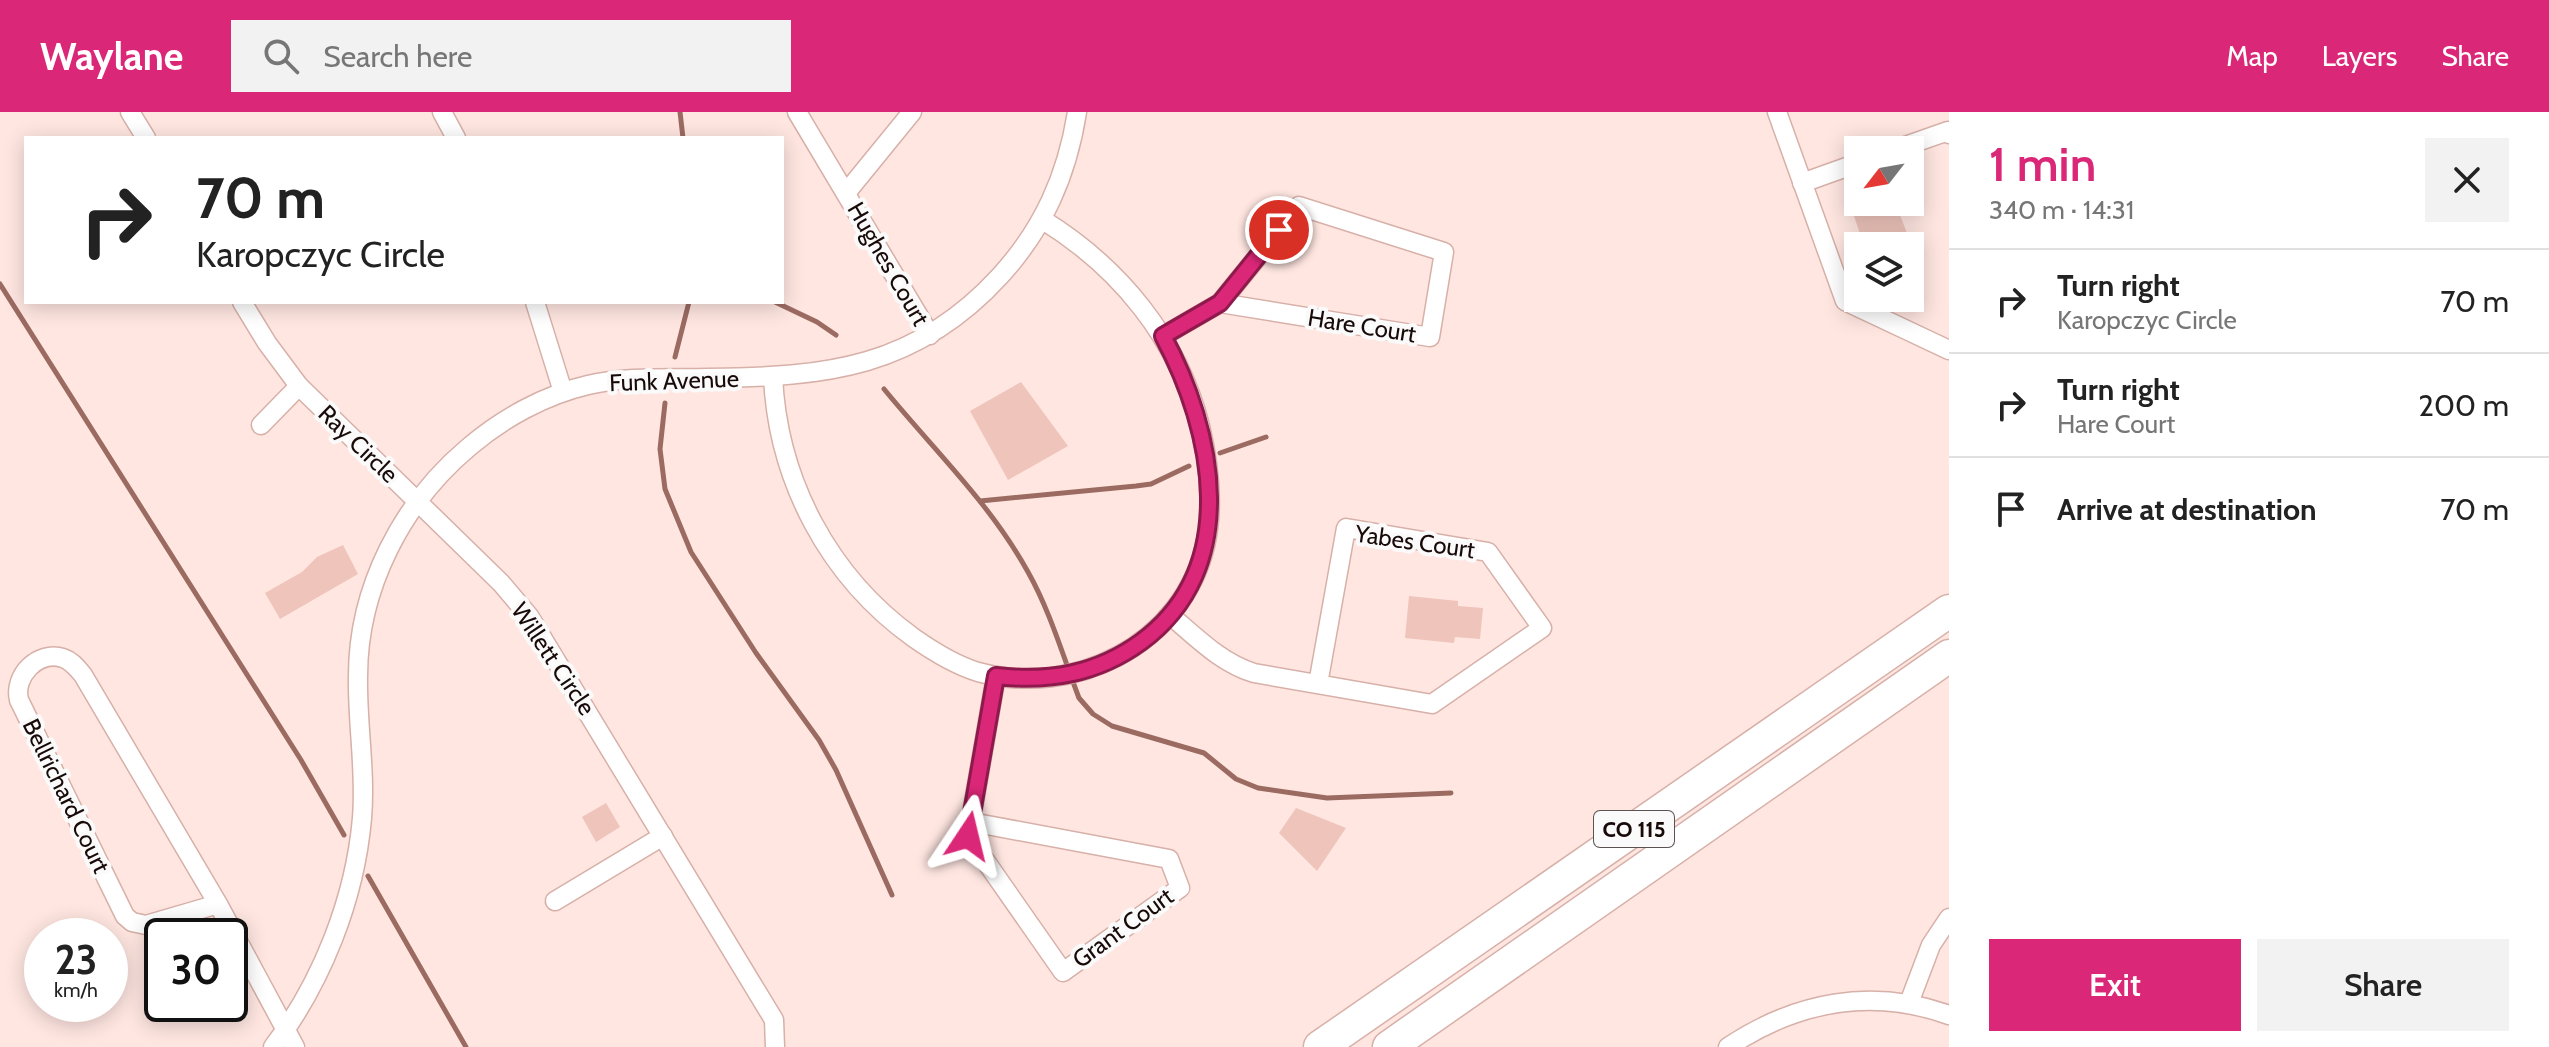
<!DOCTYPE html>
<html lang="en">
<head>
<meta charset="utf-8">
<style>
	:root { --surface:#fff; --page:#f2f2f2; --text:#222; --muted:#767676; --line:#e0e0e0; --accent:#db2777 }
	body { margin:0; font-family:Cabin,sans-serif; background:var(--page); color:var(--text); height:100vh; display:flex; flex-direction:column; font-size:30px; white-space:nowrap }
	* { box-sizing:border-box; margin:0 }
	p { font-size:26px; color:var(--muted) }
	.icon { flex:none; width:44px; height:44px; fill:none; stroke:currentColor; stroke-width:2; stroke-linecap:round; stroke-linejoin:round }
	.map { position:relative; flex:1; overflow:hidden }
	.sheet { display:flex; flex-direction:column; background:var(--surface); width:600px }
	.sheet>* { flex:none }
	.top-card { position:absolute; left:24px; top:24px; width:760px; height:168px; border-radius:0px; box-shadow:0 4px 20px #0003; background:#fff; color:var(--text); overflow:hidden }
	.needle { width:52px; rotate:239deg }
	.buttons { position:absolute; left:1844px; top:24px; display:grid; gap:16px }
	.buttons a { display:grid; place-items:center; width:80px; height:80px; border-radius:0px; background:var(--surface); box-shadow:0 4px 20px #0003; font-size:40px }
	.speed { position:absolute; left:24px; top:806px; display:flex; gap:16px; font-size:40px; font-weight:700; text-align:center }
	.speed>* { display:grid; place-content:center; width:104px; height:104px; border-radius:50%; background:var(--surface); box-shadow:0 4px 20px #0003; line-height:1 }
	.speed small { font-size:20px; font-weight:400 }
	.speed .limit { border:4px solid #111; border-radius:12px; background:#fff; color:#111 }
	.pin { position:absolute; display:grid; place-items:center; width:68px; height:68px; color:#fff; margin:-34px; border:4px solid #fff; border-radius:50%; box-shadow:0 2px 8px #0007 }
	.me { position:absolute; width:88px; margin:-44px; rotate:10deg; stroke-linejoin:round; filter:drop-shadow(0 0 6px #0008) }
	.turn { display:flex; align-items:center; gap:28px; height:168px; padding:0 40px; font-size:36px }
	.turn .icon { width:104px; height:104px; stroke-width:2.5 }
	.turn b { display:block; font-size:56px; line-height:68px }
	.round { display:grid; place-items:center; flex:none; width:84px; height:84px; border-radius:0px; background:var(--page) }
	.headline { display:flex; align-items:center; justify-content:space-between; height:136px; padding:0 40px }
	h1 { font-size:48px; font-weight:600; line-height:60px; color:var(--accent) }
	.primary-button { display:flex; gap:16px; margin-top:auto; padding:16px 40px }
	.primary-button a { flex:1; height:92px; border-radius:0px; background:var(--accent); color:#fff; font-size:32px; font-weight:600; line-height:92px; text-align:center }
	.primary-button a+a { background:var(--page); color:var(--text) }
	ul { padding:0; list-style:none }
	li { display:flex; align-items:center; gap:24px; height:104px; padding:0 40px; border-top:2px solid var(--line) }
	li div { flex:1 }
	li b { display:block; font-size:30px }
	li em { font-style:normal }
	header { display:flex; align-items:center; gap:48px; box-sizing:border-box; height:112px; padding:0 40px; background:var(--accent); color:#fff }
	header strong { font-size:38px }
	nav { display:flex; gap:44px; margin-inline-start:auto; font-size:28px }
	.search { width:560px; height:72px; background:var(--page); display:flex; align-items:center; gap:20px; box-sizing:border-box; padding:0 28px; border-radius:0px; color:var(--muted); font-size:30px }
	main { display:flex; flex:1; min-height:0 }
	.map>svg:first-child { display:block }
	.green { fill:#eec4bb }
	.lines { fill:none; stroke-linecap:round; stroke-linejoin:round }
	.stream { stroke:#9b6b62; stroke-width:5 }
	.minor-casing { stroke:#d7b0a8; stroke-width:21 }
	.motorway-casing { stroke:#d7b0a8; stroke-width:35 }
	.minor { stroke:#fff; stroke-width:18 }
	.motorway { stroke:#fff; stroke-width:32 }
	.route-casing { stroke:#8e194d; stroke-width:20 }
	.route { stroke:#db2777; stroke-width:14 }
	.labels { text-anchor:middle; stroke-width:8; stroke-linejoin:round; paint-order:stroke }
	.shield { fill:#fafafa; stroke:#5b5251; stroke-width:2 }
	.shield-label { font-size:22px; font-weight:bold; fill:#170a08 }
	.street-label { font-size:24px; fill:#170a08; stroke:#fafafa }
</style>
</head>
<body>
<header>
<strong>Waylane</strong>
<div class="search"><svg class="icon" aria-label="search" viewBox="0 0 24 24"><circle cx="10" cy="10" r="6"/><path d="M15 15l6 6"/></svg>Search here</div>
<nav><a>Map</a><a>Layers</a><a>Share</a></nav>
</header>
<main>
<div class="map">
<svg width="1949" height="935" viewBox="0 0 1949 935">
	<rect width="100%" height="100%" fill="#ffe6e1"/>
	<g class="green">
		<path d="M1883,90H1895L1917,147L1910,150V134H1864L1853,101Z"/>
		<path d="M1021,270L1068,334L1008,368L970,299Z"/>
		<path d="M343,433L358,462L280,507L265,481L302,460L317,445Z"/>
		<path d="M1409,484L1458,489V494L1483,496L1480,527L1455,525L1454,531L1405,526Z"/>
		<path d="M606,691L620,715L596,730L582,705Z"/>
		<path d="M1296,696L1346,716L1317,759L1279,721Z"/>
	</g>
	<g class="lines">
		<g class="stream">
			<path d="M680,0L683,26"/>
			<path d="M0,172L301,648L344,723"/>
			<path d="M775,190L817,210L836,223"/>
			<path d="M675,245L689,190"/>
			<path d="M884,277C933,337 990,391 1028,460C1050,499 1063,544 1079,586L1093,602L1112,614L1204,641L1236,667L1258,676L1327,686L1451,681"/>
			<path d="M665,291L660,337L665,377L691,440L756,541L819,628L836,658L892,783"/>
			<path d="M1220,341L1266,325"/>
			<path d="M980,389L1136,374L1151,372L1189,354"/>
			<path d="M368,764L466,935"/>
		</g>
		<g class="minor-casing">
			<g id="minor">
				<path d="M130,0L146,26"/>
				<path d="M442,0L456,26"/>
				<path d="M797,0L930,223"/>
				<path d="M1777,0L1845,189L1949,238"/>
				<path d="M1894,38L1948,19L1949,22"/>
				<path d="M1802,71L1858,51"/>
				<path d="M846,81L912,0"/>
				<path d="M242,190L267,231L299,274L501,471L529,504L774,908L775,935"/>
				<path d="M535,190L563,280"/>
				<path d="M1163,224L1220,191L1430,225L1444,140L1299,94L1220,191"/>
				<path d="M773,265C778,369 829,465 914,526C934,540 955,553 978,560C1074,586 1181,533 1205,434C1214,395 1209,352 1200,314C1178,226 1119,155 1043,108"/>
				<path d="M261,313L299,274"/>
				<path d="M1170,503C1196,525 1221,551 1254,561L1432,592L1542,516L1488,440L1346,416L1318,572"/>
				<path d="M971,710L1169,747L1180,776L1063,860L968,724L996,564"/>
				<path d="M555,789L663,724"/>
				<path d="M218,792L83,563C77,556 72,549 63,546C38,538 13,564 19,588L125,804L132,810L146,813L218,792L295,935"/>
				<path d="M1909,891L1931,833L1949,806"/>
				<path d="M273,935C322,870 355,787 362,706C366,658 357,612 358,564C358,476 402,391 469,335C503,306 545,283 588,273C628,264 668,267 709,266C826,265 916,256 1000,164C1043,117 1067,64 1077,0"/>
				<path d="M1728,935C1796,890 1871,875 1949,903"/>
			</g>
		</g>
		<g class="motorway-casing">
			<g id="motorway">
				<path d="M1320,935L1949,499"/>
				<path d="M1389,935L1949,544"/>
			</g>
		</g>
		<use href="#minor" class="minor"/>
		<use href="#motorway" class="motorway"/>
	</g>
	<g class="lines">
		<g class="route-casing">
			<path id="route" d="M968,724L996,564C1049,570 1097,562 1141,530C1242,456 1214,319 1163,224L1220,191L1279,118"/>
		</g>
		<use href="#route" class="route"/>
	</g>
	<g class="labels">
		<rect class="shield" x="1594" y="699" width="80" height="36" rx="6"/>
		<g class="shield-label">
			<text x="1634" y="725">CO 115</text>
		</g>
		<g class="street-label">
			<text transform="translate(888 152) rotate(60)" y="8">Hughes Court</text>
			<text transform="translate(1362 214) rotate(9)" y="8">Hare Court</text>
			<text transform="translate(674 269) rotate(-2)" y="8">Funk Avenue</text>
			<text transform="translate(358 332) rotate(44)" y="8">Ray Circle</text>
			<text transform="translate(1415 430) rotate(8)" y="8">Yabes Court</text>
			<text transform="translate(553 547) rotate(56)" y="8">Willett Circle</text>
			<text transform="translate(66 684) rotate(64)" y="8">Bellrichard Court</text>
			<text transform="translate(1123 816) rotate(-36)" y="8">Grant Court</text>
		</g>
	</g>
</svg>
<div class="buttons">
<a><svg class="needle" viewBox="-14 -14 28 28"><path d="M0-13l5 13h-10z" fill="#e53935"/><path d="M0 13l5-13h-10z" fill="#767676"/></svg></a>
<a><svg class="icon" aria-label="layers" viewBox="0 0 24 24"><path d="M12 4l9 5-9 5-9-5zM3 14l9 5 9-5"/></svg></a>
</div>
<div class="speed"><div>23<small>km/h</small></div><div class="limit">30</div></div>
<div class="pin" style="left:1279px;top:118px;background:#d93025"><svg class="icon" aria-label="arrive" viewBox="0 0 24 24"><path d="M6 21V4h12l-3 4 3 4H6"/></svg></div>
<svg class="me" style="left:968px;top:724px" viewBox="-20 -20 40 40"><path d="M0-17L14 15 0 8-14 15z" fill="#db2777" stroke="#fff" stroke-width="4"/></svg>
<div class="top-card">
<div class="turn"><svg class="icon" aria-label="right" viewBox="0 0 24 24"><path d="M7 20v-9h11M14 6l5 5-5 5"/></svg><div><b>70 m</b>Karopczyc Circle</div></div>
</div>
</div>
<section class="sheet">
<div class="headline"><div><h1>1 min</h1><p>340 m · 14:31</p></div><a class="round"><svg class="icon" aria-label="close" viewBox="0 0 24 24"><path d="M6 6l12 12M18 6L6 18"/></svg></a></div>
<ul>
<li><svg class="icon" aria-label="right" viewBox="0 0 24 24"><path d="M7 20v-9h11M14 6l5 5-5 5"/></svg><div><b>Turn right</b><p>Karopczyc Circle</p></div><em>70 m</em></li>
<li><svg class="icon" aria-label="right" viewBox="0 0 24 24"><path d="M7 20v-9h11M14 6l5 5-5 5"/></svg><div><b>Turn right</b><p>Hare Court</p></div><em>200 m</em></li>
<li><svg class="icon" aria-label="arrive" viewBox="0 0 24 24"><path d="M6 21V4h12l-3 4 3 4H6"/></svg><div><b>Arrive at destination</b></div><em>70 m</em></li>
</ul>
<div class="primary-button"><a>Exit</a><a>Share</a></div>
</section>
</main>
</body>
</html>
